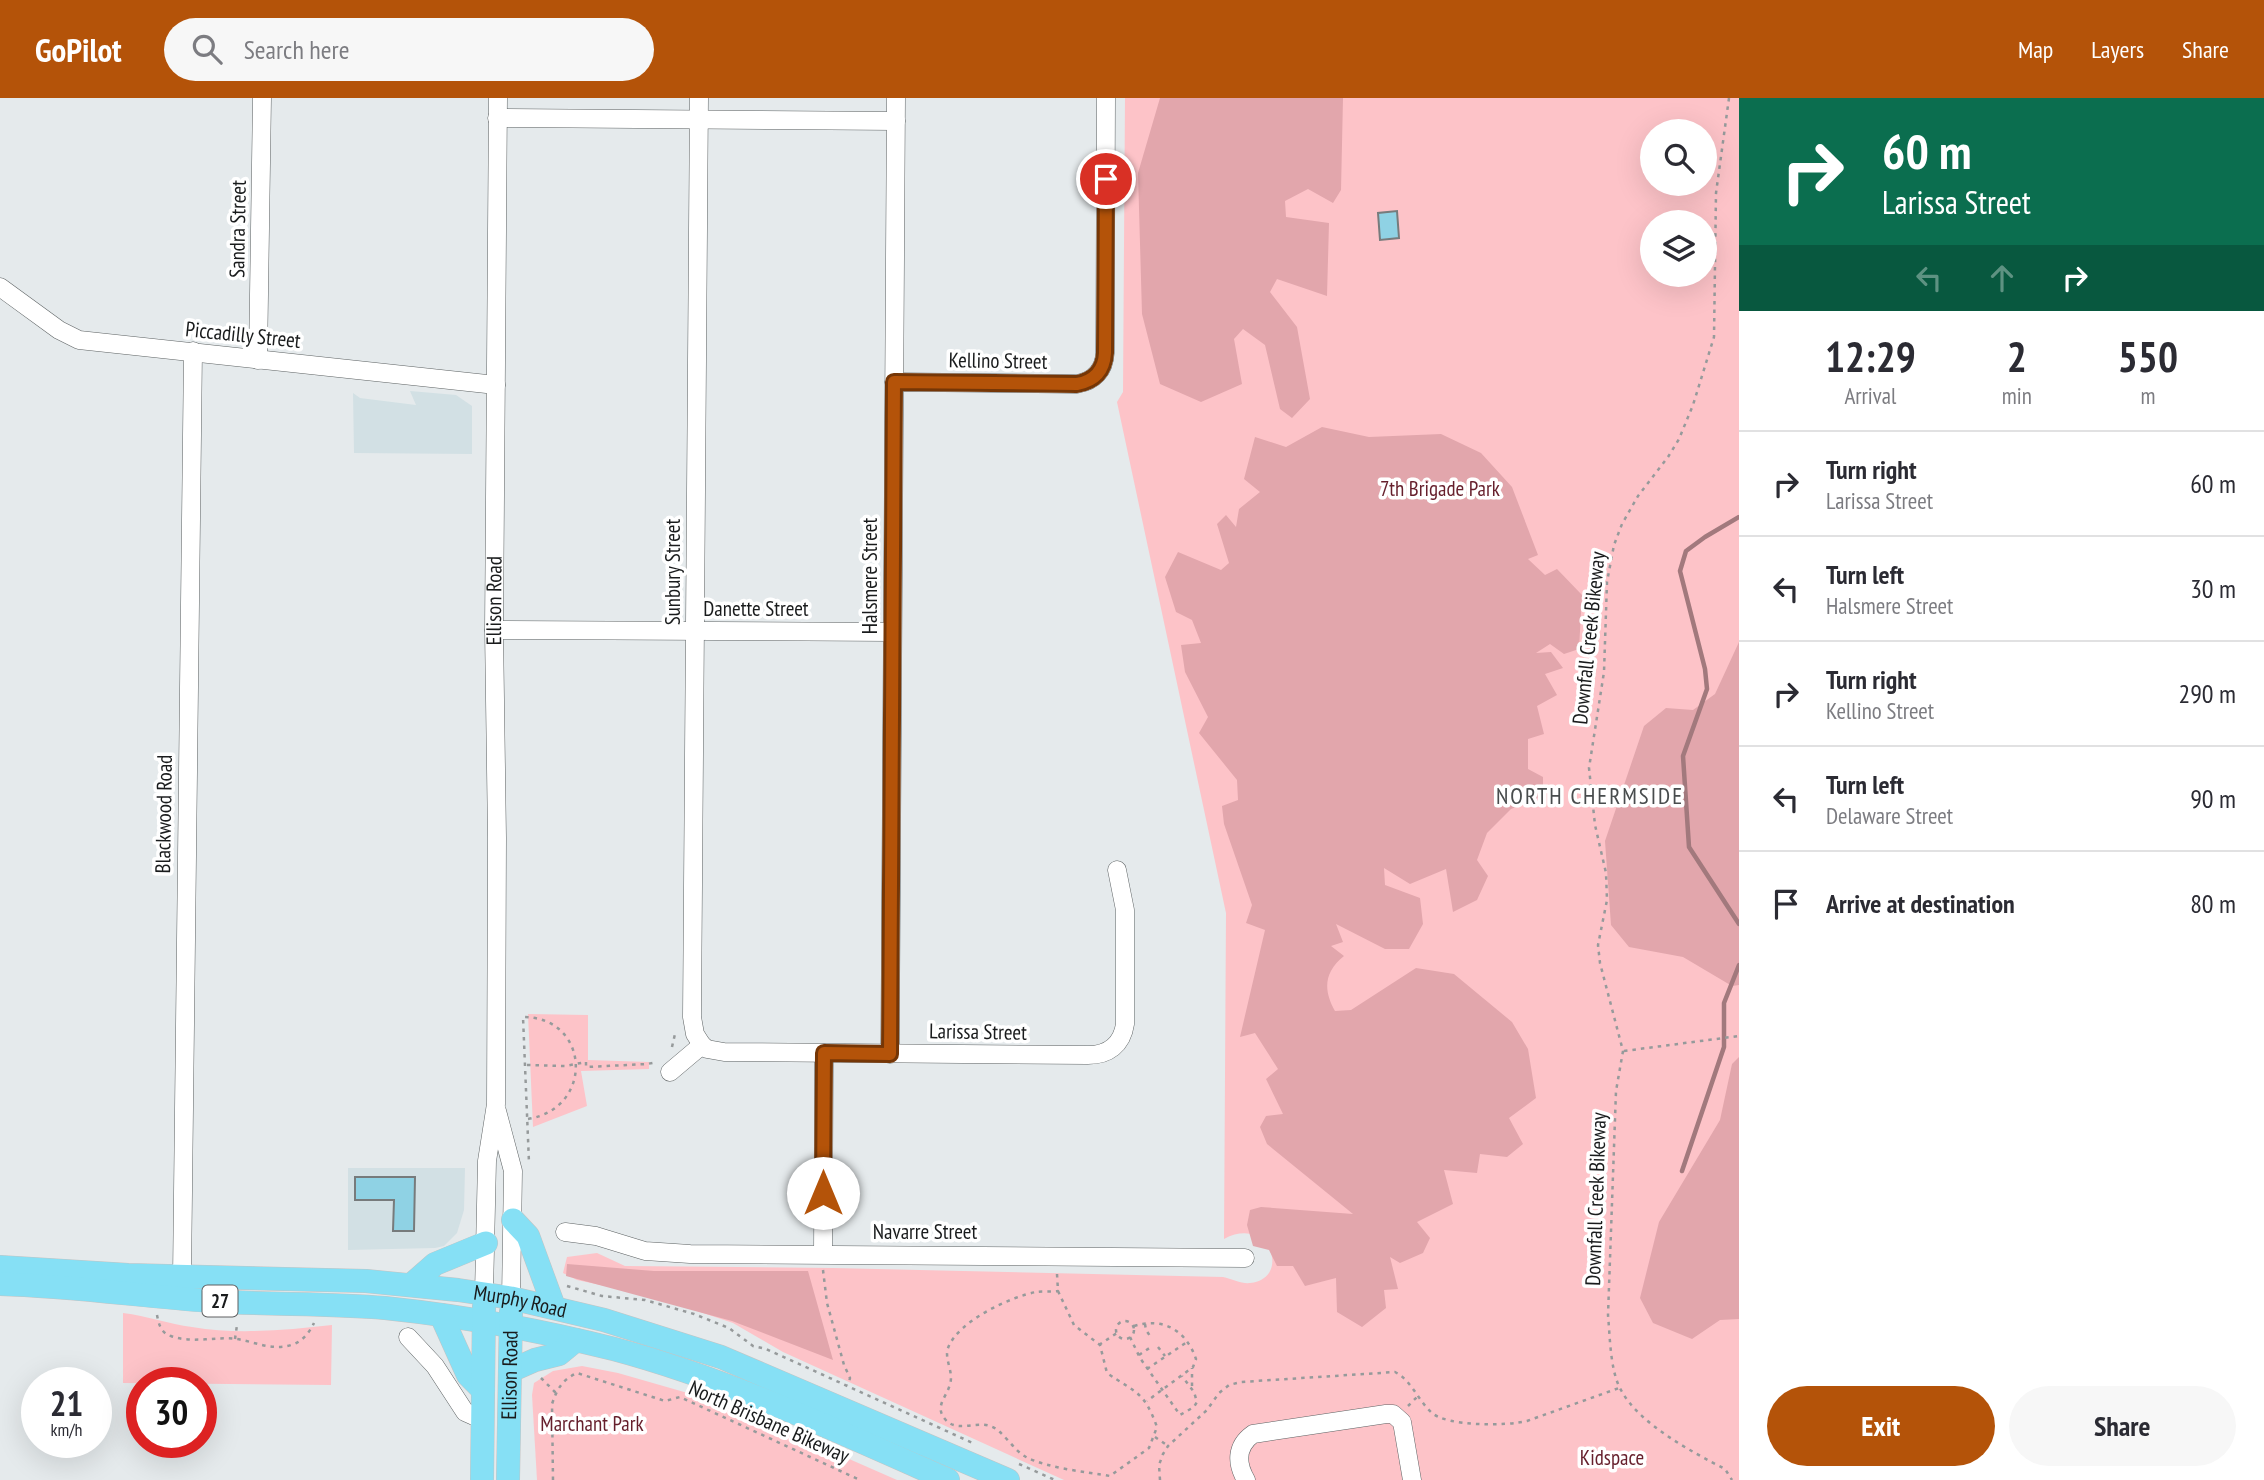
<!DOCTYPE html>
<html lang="en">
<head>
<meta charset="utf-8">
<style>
	:root { --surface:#fff; --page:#f7f7f7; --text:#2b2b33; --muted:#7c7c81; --line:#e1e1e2; --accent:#b45309 }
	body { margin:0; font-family:"PT Sans Narrow",sans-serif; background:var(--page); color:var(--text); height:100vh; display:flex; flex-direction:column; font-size:26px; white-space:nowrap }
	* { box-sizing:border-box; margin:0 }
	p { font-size:23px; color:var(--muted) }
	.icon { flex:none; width:38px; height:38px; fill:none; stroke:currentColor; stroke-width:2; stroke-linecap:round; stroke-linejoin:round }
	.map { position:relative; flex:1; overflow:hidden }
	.sheet { display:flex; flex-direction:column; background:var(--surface); width:525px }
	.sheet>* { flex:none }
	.guide { background:#0b6e4f; color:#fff; overflow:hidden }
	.tools { position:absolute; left:1640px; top:21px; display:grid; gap:14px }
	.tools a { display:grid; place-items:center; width:77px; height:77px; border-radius:50%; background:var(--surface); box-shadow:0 7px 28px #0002; font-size:35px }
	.speed { position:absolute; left:21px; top:1269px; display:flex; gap:14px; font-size:35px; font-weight:700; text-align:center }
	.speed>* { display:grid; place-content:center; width:91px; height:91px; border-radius:50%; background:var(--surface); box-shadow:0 7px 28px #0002; line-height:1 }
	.speed small { font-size:18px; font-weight:400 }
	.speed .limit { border:10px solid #d22; background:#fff; color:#111 }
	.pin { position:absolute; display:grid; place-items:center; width:60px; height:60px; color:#fff; margin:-30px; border:4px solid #fff; border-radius:50%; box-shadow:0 2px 7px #0007 }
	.me { position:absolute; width:77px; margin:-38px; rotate:0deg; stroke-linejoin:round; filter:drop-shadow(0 0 5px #0008) }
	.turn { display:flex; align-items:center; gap:24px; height:147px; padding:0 28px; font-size:32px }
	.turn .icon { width:91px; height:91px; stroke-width:2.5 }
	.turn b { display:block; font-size:49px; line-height:60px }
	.lanes { display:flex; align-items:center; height:66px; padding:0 28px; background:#0003; justify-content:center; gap:35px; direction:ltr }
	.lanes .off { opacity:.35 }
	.eta { display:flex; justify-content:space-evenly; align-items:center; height:119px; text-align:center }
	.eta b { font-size:42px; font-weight:700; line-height:49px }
	.button { display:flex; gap:14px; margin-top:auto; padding:14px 28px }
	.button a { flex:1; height:80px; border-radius:42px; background:var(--accent); color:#fff; font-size:28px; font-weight:700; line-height:80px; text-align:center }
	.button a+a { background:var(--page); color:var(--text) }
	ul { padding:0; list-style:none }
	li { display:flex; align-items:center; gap:21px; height:105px; padding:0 28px; border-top:2px solid var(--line) }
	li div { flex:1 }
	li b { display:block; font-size:26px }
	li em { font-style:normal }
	header { display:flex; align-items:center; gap:42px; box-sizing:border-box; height:98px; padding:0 35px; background:var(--accent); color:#fff }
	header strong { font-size:33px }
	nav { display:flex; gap:38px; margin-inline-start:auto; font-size:24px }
	.search { width:490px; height:63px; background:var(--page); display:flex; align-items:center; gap:18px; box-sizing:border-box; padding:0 24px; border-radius:38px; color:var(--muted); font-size:26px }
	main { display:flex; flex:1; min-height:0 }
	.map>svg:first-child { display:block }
	.built { fill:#d2e0e4 }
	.green { fill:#fdc3c8; fill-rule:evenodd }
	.forest { fill:#e2a6ac }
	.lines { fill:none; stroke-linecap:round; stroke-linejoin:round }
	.stream { stroke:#a2797d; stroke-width:4.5 }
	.building { fill:#8fd2e4; stroke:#777b7c; stroke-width:2 }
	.minor-casing { stroke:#5d6263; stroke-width:19 }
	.major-casing { stroke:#c3c4c4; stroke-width:24 }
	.path { stroke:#969a9b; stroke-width:2.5; stroke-dasharray:3.5 5; stroke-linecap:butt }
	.minor { stroke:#fff; stroke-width:18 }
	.major { stroke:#86e0f5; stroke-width:23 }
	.route-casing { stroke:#753606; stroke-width:18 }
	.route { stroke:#b45309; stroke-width:12 }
	.labels { text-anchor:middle; stroke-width:7; stroke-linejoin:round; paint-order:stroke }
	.shield { fill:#fff; stroke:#5e5f60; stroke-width:2 }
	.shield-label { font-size:19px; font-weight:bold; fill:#191b1c }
	.street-label { font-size:21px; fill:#191b1c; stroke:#fff }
	.park-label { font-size:21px; fill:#661f2c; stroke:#fff }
	.neighbourhood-label { font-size:23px; letter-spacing:2px; fill:#484c4d; stroke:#fff }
</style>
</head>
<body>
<header>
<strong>GoPilot</strong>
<div class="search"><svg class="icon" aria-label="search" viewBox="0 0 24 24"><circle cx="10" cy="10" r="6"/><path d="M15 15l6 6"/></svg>Search here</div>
<nav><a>Map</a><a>Layers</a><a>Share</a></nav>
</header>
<main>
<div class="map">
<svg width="1739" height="1382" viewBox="0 0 1739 1382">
	<rect width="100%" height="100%" fill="#e5eaec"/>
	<g class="built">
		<path d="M410,293L456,297L472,308V356L354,355L353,295L360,300L416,307Z"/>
		<path d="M348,1070H465L464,1112L457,1135L444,1148L435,1150L348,1152Z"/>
	</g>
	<g class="green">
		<path d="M1125,0H1739V1382H1064L783,1254L733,1225L652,1198L577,1182L563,1175L567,1159L597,1155L625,1168L833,1170L1223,1179C1232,1181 1242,1186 1250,1185C1292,1181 1270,1116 1224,1141L1226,815L1117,304L1123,294ZM1652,33H1704V86H1652ZM1652,124H1704V177H1652Z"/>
		<path d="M528,916L588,917V962L649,964V971L581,973L587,1008L533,1029Z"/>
		<path d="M123,1215C147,1218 169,1226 192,1229C238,1237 286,1232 332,1227L331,1287L123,1285Z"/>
		<path d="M582,1268L618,1275L719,1304L897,1382H537L532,1297L534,1285L553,1273Z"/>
	</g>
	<g class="forest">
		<path d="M1160,0H1343L1341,92L1333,105L1308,91L1285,103L1286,119L1329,125L1327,198L1277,181L1270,194L1297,229L1310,301L1292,320L1280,311L1265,247L1243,231L1234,241L1242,286L1201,304L1160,286L1142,216L1138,75Z"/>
		<path d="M1322,329L1369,339L1441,336L1481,355L1512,389L1538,457L1528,461L1545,477L1557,471L1582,497L1579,551L1564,556L1550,546L1536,555L1551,554L1563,570L1545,576L1557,597L1537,608L1544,636L1528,641V671L1543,679V698L1511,711L1487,735L1477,762L1488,778L1477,802L1453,814L1446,771L1410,786L1384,770L1385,787L1420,800L1423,826L1409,851H1385L1336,826L1343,844L1331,848L1344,858C1324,874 1323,892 1335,913L1351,912L1416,870L1454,876L1512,924L1528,951L1536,1000L1509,1020L1523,1046L1507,1059L1480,1056L1477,1075L1444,1072L1453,1106L1417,1124L1430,1140L1423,1155L1400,1165L1390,1159L1398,1191L1384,1192L1386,1210L1362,1229L1337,1214L1336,1180L1305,1188L1293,1168H1277L1269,1152L1253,1148L1247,1127L1250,1112L1261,1109L1353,1116L1267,1046L1260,1029L1266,1018L1283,1016L1266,981L1278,971L1255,935L1240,939L1265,832L1246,825L1252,807L1224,726L1222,708L1238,702L1237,682L1199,635L1208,619L1185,574L1181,547L1201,545L1192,522L1176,514L1165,479L1178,454L1221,472L1229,465L1217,426L1226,417L1236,429L1239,411L1260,394L1244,381L1255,339L1286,349Z"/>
		<path d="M1739,544V887L1732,888L1683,859L1629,849L1611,827L1605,743L1644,628L1666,610L1693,612L1715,596Z"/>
		<path d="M1739,959V1221L1720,1222L1692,1241L1653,1225L1640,1200L1659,1124L1720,1022L1732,966Z"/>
		<path d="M567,1166L654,1173H808L833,1262L732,1223L566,1178Z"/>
	</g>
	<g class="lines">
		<g class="stream">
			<path d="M1739,419L1705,439L1686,453L1680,473L1705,571L1707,591L1683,658L1689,749L1739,826"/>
			<path d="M1682,1073L1724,949V905L1739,867"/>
		</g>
	</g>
	<g class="building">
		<path d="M1397,113L1399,140L1380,142L1378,115Z"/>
		<path d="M355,1079H415L414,1133H393L394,1102H355Z"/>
	</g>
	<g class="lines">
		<g class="minor-casing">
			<g id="minor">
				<path d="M699,0L692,919L695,936L702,947"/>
				<path d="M497,20L896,23"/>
				<path d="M0,189L59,232L79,242L496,287"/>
				<path d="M258,262L262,0"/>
				<path d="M894,284L1077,286C1094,283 1104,273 1105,255L1106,0"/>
				<path d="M494,532L892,534"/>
				<path d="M890,956L896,0"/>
				<path d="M670,974L702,947L707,951L724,954L1088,957C1108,957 1122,947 1125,926V812L1117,772"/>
				<path d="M497,1013L513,1073L511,1200"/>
				<path d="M565,1134L596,1138L645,1153L690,1156L1245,1160"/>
				<path d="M823,1156L824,955"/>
				<path d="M182,1179L193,253"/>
				<path id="s1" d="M484,1195L487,1063L496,1006L497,740L494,532L498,0"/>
				<path d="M408,1239L435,1268L465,1314L483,1322"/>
				<path d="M1246,1382C1236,1365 1236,1348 1253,1336L1386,1316H1393L1402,1324L1412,1382"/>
			</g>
		</g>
		<g class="major-casing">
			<g id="major">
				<path d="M513,1122L528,1138L554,1209"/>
				<path id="s2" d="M0,1169L128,1177L366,1183L458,1192L511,1200L604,1222L721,1259L1008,1382"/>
				<path d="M0,1186C71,1188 140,1198 211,1203C269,1207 327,1205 385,1210C462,1218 539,1232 614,1251C730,1282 839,1334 948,1382"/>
				<path d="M411,1187L435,1166L486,1145"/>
				<path d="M441,1217L468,1277L483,1292"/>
				<path d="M510,1273L535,1262L559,1256L576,1242"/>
				<path d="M482,1382L484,1209"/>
				<path id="s3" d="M508,1382L511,1214"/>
			</g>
		</g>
		<g class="path">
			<path d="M1729,0L1716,95L1714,239L1693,307L1679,341L1668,359L1638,398L1622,426L1614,447L1607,484L1604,574L1589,670L1595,727L1606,775L1607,802L1598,847L1600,865L1623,953L1616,993L1608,1217C1610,1238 1610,1273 1621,1292C1639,1326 1692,1354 1725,1371L1732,1382"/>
			<path d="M672,949L675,936"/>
			<path d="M1624,953L1739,938"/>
			<path d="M527,967L565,968L586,964V969L647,966L657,964"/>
			<path d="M528,1021C595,1010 590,919 523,919L529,1065"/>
			<path d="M823,1172L827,1205L844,1267L850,1280L848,1287"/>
			<path d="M1057,1176L1058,1193"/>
			<path d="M567,1188L602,1198L645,1202L694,1216L729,1230L753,1248L766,1251L975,1346"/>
			<path d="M1058,1193L1074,1227L1100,1247L1107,1275C1136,1295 1144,1293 1157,1329L1149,1350L1110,1378C1086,1374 1047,1370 1026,1359C1013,1352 1002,1331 990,1328C975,1323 956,1335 945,1321C934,1308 947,1299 950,1286C954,1274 944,1261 948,1250C958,1223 1010,1199 1036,1194C1043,1193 1051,1194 1058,1193Z"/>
			<path d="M157,1217C159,1227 161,1235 171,1238C192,1246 216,1238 237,1241C255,1244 273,1253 291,1247C302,1244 309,1235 314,1225"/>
			<circle cx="1125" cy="1232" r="9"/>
			<path d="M1145,1226L1146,1232L1152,1241"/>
			<path d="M1134,1228C1163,1219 1186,1232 1196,1261L1193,1269L1147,1303"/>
			<path d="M1130,1239L1140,1260L1180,1317L1194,1309L1197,1304L1194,1294L1182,1278"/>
			<path d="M235,1241L237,1227"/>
			<path d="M1099,1247L1117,1235"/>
			<path d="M1158,1249L1165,1258"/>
			<path d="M1139,1257L1151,1249"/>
			<path d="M1147,1271L1187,1244"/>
			<path d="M541,1280L556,1295"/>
			<path d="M1192,1288V1270"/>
			<path d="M1408,1308L1418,1298"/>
			<path d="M1155,1339L1168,1348"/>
			<path d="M1019,1366L1055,1382"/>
			<path d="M553,1382L552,1306C557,1291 562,1282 577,1275L665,1303L680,1299L860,1382"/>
			<path d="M1160,1382L1159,1367L1163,1356L1168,1348L1207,1312L1219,1295L1229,1287L1241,1284L1395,1274C1411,1282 1418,1302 1431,1314C1446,1329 1507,1328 1527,1323L1619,1290"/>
		</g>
		<use href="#minor" class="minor"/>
		<use href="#major" class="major"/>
	</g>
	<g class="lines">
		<g class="route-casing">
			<path id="route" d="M823,1095L824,955L890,956L894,284L1077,286C1094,283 1104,273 1105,255L1106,81"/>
		</g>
		<use href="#route" class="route"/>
	</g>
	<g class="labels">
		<rect class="shield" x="202.5" y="1187.5" width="35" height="31" rx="5"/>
		<g class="shield-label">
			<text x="220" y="1210">27</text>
		</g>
		<g class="street-label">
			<text transform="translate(238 131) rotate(-89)" y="7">Sandra Street</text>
			<text transform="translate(243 237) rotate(6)" y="7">Piccadilly Street</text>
			<text transform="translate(998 263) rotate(1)" y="7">Kellino Street</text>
			<text transform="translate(673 474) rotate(-90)" y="7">Sunbury Street</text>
			<text transform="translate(870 478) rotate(-90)" y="7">Halsmere Street</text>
			<text dy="7" stroke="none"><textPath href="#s1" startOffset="693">Ellison Road</textPath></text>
			<text x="756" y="518">Danette Street</text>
			<text transform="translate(1589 540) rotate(-84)" y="7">Downfall Creek Bikeway</text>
			<text transform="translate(164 716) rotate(-89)" y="7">Blackwood Road</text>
			<text transform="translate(978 934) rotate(1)" y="7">Larissa Street</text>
			<text transform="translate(1596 1101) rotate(-88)" y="7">Downfall Creek Bikeway</text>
			<text x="925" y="1141">Navarre Street</text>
			<text dy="7" stroke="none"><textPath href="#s2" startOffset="522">Murphy Road</textPath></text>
			<text dy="7" stroke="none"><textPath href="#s3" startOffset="105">Ellison Road</textPath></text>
			<text transform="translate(769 1324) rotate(24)" y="7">North Brisbane Bikeway</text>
		</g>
		<g class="park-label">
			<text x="1440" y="398">7th Brigade Park</text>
			<text x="592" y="1333">Marchant Park</text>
			<text x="1612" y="1367">Kidspace</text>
		</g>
		<g class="neighbourhood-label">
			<text x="1590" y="706">NORTH CHERMSIDE</text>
		</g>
	</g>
</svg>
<div class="tools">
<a><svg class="icon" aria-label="search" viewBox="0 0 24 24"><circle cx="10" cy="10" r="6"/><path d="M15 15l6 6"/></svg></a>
<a><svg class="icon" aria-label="layers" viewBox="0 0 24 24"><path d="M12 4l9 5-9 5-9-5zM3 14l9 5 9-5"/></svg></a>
</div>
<div class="speed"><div>21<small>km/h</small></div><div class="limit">30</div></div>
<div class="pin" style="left:1106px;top:81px;background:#d93025"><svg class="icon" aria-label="arrive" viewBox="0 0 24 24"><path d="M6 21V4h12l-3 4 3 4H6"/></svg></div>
<svg class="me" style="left:823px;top:1095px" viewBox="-20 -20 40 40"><circle r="19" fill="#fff"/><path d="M0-13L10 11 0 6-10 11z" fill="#b45309"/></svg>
</div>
<section class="sheet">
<div class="guide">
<div class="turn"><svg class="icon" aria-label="right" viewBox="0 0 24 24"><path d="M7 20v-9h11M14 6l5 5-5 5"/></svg><div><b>60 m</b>Larissa Street</div></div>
<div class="lanes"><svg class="icon off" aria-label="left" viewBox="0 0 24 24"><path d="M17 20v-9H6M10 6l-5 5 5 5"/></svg><svg class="icon off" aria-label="ahead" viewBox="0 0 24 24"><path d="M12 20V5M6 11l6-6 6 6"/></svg><svg class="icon" aria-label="right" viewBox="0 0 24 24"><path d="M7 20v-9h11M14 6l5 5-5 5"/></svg></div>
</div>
<div class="eta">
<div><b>12:29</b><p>Arrival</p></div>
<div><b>2</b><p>min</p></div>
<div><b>550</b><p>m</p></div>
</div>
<ul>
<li><svg class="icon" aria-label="right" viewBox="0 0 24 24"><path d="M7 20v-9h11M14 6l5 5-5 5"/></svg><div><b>Turn right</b><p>Larissa Street</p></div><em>60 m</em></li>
<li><svg class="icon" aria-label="left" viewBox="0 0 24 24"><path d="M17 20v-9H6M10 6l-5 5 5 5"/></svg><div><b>Turn left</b><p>Halsmere Street</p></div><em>30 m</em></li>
<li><svg class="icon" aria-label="right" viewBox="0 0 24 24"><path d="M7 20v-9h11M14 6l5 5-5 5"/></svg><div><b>Turn right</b><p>Kellino Street</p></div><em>290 m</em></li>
<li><svg class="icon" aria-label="left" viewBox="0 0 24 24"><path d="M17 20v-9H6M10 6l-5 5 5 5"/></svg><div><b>Turn left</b><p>Delaware Street</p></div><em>90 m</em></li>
<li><svg class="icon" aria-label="arrive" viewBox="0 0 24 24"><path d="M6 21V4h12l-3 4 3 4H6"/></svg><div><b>Arrive at destination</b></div><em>80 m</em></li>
</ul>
<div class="button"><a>Exit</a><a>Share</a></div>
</section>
</main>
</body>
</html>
